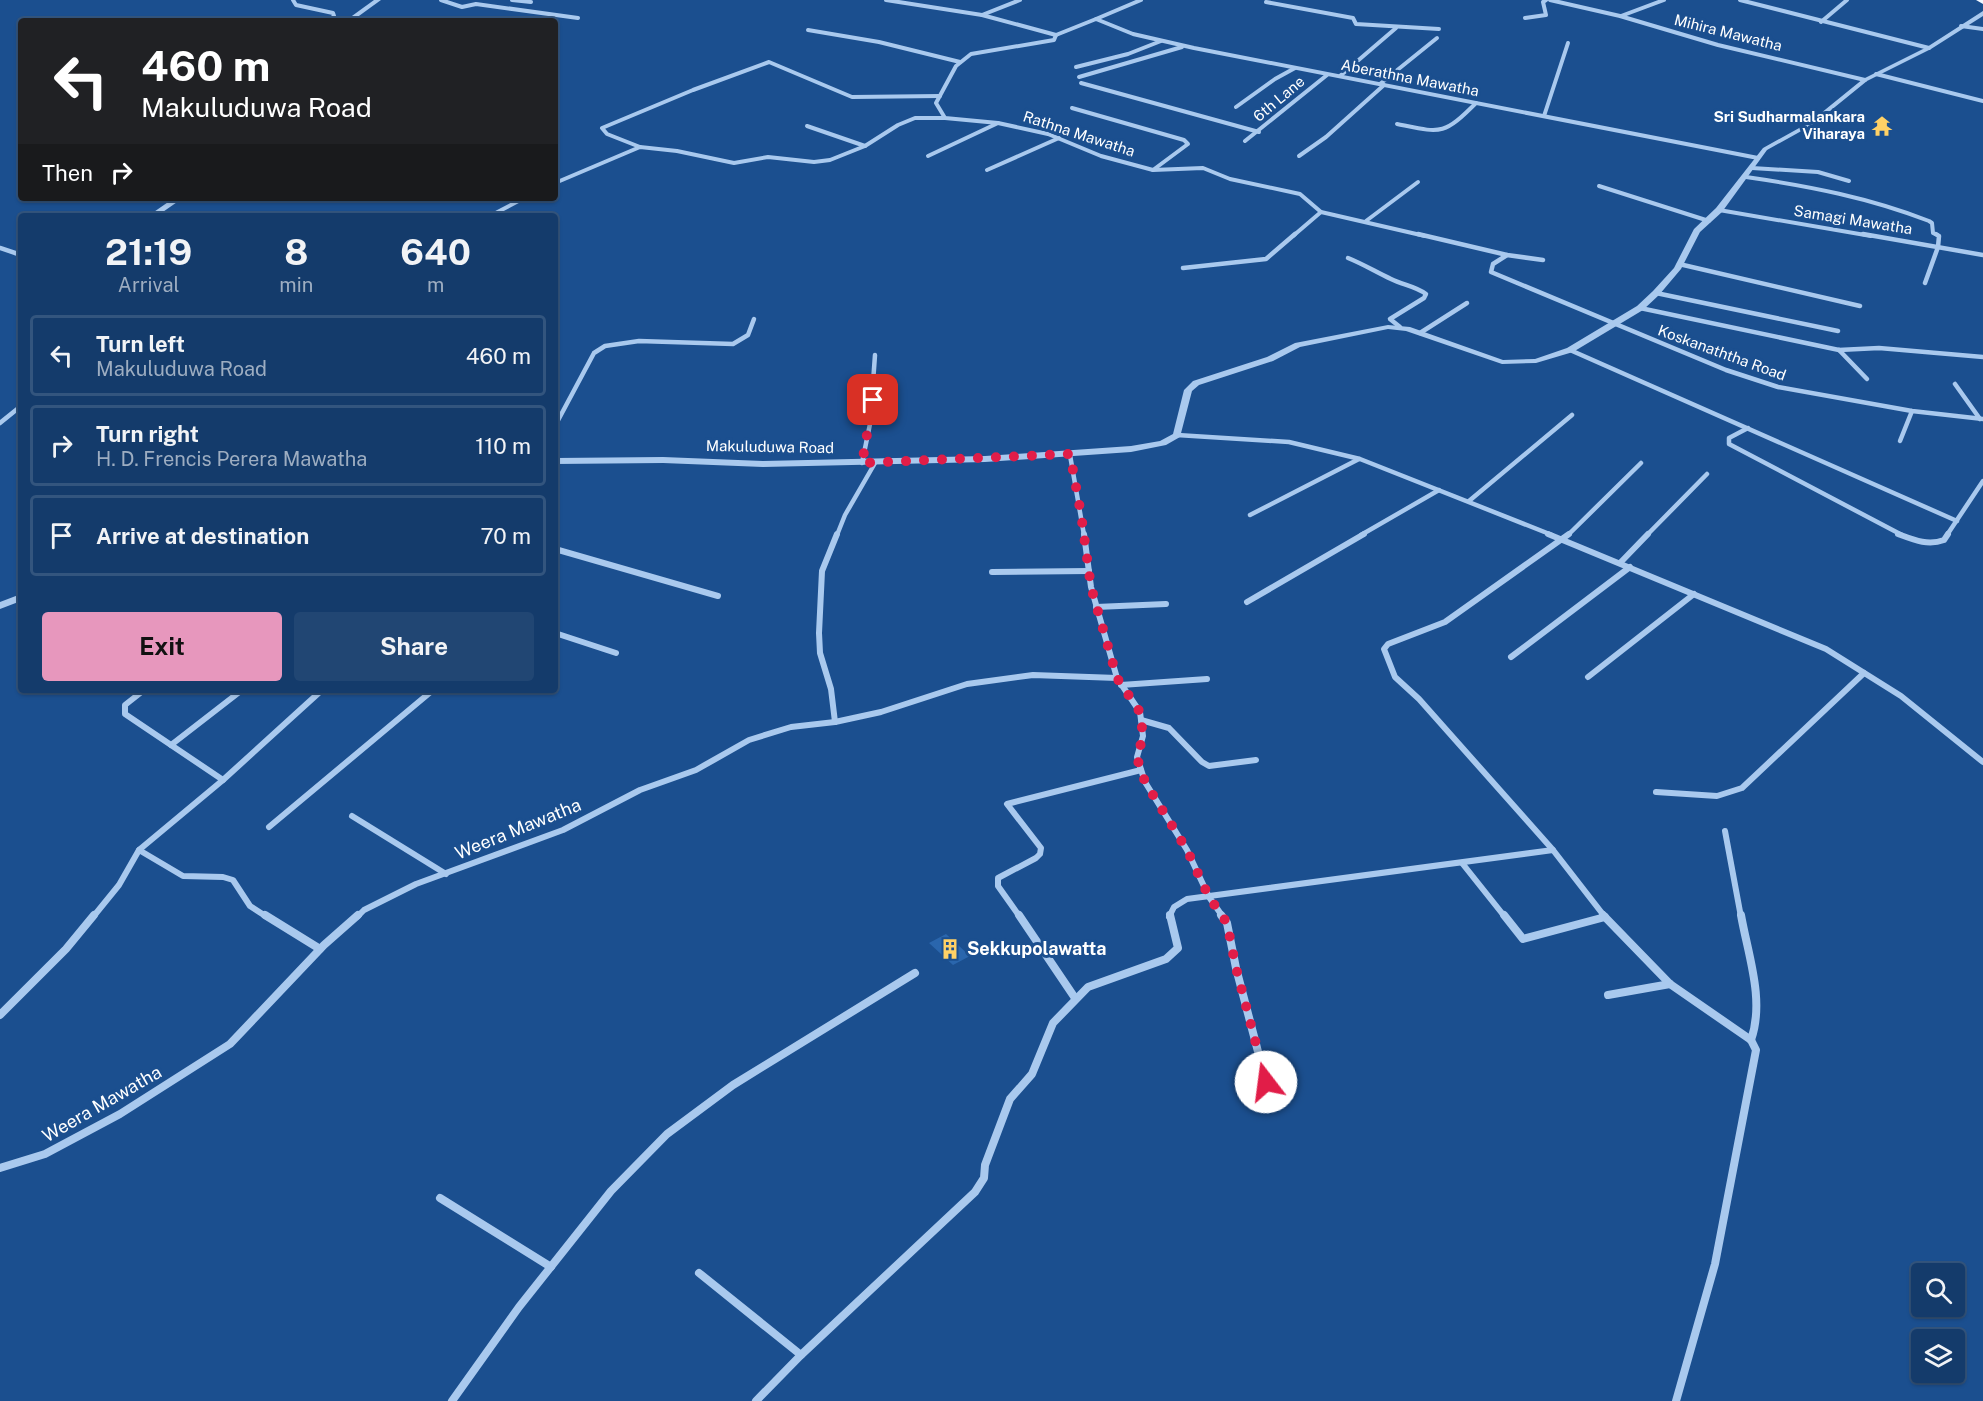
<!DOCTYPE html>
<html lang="en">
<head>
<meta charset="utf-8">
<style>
	:root { --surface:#143b6b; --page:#214673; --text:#f1f3f6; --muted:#9dadc1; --line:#33557e; --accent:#e797bd }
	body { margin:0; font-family:"Public Sans",sans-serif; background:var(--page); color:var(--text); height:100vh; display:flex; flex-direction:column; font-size:22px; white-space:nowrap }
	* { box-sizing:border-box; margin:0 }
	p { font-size:20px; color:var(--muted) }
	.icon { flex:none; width:33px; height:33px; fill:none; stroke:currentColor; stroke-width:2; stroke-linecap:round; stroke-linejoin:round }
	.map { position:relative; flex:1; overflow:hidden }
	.side { position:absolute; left:18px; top:213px; width:540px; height:480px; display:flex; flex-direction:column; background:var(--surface); border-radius:6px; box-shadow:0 2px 4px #0004,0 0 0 2px var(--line) }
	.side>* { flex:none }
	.top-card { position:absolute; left:18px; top:18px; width:540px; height:183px; border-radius:6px; box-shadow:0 2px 4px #0004,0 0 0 2px var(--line); background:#202124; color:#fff; overflow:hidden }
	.buttons { position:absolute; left:1911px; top:1263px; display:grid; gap:12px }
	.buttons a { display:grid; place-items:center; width:54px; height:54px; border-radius:6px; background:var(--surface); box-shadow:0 2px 4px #0004,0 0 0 2px var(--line); font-size:30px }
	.pin { position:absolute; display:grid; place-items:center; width:51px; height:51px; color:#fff; margin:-26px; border-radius:12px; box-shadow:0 3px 9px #0006 }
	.me { position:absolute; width:66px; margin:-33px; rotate:345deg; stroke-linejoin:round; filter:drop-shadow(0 0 4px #0008) }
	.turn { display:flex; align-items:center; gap:21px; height:126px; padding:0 24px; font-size:27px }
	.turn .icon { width:78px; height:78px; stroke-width:2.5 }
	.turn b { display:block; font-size:42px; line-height:51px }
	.then { display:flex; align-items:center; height:57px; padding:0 24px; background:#0003; gap:12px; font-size:22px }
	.eta { display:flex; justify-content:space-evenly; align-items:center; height:102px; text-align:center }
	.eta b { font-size:36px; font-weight:700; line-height:42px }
	.button { display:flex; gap:12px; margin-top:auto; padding:12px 24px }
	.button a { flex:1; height:69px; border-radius:6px; background:var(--accent); color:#111; font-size:24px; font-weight:700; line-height:69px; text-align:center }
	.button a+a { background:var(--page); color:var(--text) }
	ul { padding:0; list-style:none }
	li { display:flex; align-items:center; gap:18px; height:81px; margin:0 12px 9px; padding:0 12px; border:3px solid var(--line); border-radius:6px }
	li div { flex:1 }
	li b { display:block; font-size:22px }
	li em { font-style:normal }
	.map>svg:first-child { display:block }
	.building { fill:#2a66ad }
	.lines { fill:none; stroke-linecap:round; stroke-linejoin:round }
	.minor-far3 { stroke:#a9c9ee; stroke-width:4 }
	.minor-far2 { stroke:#a9c9ee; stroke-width:4.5 }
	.minor-far1 { stroke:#a9c9ee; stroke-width:6 }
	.minor { stroke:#a9c9ee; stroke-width:8 }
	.tertiary { fill:#a9c9ee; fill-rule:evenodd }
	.primary { fill:#f0f6ff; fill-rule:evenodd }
	.route { stroke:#e11d48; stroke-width:10; stroke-dasharray:0 18 }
	.labels { text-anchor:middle; stroke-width:6; stroke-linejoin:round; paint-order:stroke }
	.far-street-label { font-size:15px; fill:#fff; stroke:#1b4f8f }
	.far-poi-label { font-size:15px; font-weight:bold; fill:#fff; stroke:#1b4f8f; text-anchor:end }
	.street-label { font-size:18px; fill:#fff; stroke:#1b4f8f }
	.poi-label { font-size:18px; font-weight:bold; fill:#fff; stroke:#1b4f8f; text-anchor:start }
</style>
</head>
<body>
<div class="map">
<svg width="1983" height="1401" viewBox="0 0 1983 1401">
	<rect width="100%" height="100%" fill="#1b4f8f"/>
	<path class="building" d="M946,934L970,956L953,965L929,943Z"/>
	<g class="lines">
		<g class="minor-far3">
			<path d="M293,0L296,5L333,13L334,16L329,21"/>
			<path d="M441,0L462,7L476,4L578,18"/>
			<path d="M512,0L531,2"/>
			<path d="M886,0L982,15L1020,0"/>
			<path d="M1550,0L1620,16L1718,45L1865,80"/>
			<path d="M1740,0L1929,48"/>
			<path d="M1266,2L1353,18L1356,24L1439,29"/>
			<path d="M982,15L1056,35"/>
			<path d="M1621,16L1664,0"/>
			<path d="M1525,18L1546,15L1543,2L1546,0"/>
			<path d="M1096,19L1141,0"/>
			<path d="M1821,22L1847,0"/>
			<path d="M1961,26L1983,29"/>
			<path d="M808,30L879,42L960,62"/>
			<path d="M1076,67L1128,54L1161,41"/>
			<path d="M1876,74L1983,101"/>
			<path d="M1340,76L1396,28"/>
			<path d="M1079,77L1182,47"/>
			<path d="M1081,83L1259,132"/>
			<path d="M1380,84L1437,38"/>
			<path d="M1236,107L1275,79L1295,68"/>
			<path d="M1072,108L1184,140L1188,144L1153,170"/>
			<path d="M1544,116L1568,43"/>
			<path d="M1397,124C1441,133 1443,136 1476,103"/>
			<path d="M807,126L865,146"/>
			<path d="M1245,141L1327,75"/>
			<path d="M640,147L607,134L602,128L693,90L769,62L852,97L940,96"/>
			<path d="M928,156L998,123"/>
			<path d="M1299,156L1326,137L1384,85"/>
			<path d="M1752,168L1818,172L1849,181"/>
			<path d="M987,170L1059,138"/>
			<path d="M1746,177C1809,186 1870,198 1929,221L1932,223L1933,233L1939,236"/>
			<path d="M555,183L640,147L677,151L734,163L768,157L814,162L830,160L865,146L898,125L915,118H945"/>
			<path d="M1599,186L1709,221"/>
			<path d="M1719,210L1871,236"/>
			<path d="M490,216L524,198"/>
			<path d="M1366,221L1418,182"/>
			<path d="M1293,236L1321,212"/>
			<path d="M1425,236L1321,212L1300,194L1230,179L1203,168L1153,170L1101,156L1048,134L998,123L945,118L936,103L956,66L971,54L1054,40L1056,35L1096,19L1133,34L1194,48L1758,158"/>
		</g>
		<g class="minor-far2">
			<path d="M1418,234L1507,255L1543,260"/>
			<path d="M1863,234L1983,255"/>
			<path d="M0,248L21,255"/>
			<path d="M1507,255L1493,264L1491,272L1726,370L1778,387L1912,411L1983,419"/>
			<path d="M1348,258C1363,264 1376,272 1391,279C1403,285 1415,286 1426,294L1424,298L1390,319L1400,327"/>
			<path d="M1679,264L1860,306"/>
			<path d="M1183,268L1266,259L1295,234"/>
			<path d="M1925,283L1938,247L1939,236L1936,234"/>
			<path d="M1656,293L1838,331"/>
			<path d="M1640,308L1839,350L1879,348L1983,357"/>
			<path d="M1420,333L1467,303"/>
			<path d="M1570,350L1957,521"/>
			<path d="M1839,350L1867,379"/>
			<path d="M1955,384L1980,419"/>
			<path d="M0,423L21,406"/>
			<path d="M555,426L594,353L605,346L639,341L733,344L748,335L754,319"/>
			<path d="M1748,428L1729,438V444L1902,535"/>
			<path d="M1177,435L1289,442L1360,459L1552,535"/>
			<path d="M1900,441L1912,411"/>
			<path d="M1070,455L1084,535"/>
			<path d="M862,463L870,424L875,355"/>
			<path d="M1469,501L1572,415"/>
			<path d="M1250,515L1359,459"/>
			<path d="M837,535L845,515L875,463"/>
			<path d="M1361,535L1439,490"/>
			<path d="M1568,535L1641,463"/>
			<path d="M1647,535L1707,474"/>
			<path d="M1947,535L1983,481"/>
		</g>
		<g class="minor-far1">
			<path d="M1084,534L1091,587L1117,678L1140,712L1143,736L1137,757L1145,782L1187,850L1209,897L1223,917"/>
			<path d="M1548,534L1826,649L1901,696L1983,762"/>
			<path d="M1569,534L1445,622L1388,644L1384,649L1395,677L1419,699L1553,850L1605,917"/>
			<path d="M1898,534C1914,540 1928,546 1944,540L1948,534"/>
			<path d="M555,549L718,596"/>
			<path d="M1620,563L1648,534"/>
			<path d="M992,572L1089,571"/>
			<path d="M1247,602L1364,534"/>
			<path d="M1096,607L1166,604"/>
			<path d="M555,633L616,653"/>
			<path d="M1511,657L1630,567"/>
			<path d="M1588,677L1694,594"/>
			<path d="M1121,685L1207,679"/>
			<path d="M144,690L125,705V714L223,780"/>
			<path d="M1141,720L1169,728L1202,762L1209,766L1256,760"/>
			<path d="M835,722L831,689L820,653L819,633L822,571L837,534"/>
			<path d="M171,745L242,690"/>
			<path d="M1656,792L1717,796L1742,788L1864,673"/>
			<path d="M352,816L446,874"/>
			<path d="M269,827L433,690"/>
			<path d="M1725,831L1741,917"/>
			<path d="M139,850L183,876L223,877L233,880L250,906L267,917"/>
			<path d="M1462,863L1505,917"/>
			<path d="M93,917L119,885L139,850L223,780L322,690"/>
			<path d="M357,917L364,910L416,884L563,830L640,790L696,770L749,740L791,727L835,722L881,712L967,684L1033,675L1117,678"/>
			<path d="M1020,917L998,886V878L1036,858L1040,854L1041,848L1007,804L1141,770"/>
			<path d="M1169,917L1174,907L1187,899L1553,850"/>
		</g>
		<g class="minor">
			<path d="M265,915L320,949"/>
			<path d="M1019,915L1075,998"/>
			<path d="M1221,915L1227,923L1236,968L1266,1082L1255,1103"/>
			<path d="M1504,915L1523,939L1605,917"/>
			<path d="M1603,915L1670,984L1751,1040L1756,1050L1715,1264L1676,1401"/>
			<path d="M1741,915C1748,955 1765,1000 1751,1040"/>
			<path d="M1608,995L1670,984"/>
			<path d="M0,1015L66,949L94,915"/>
			<path d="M0,1168L45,1154L120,1114L230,1044L324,945L358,915"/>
			<path d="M440,1198L551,1267"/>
			<path d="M699,1273L801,1355"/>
			<path d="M452,1401L519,1307L611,1191L667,1134L733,1085L915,973"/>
			<path d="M756,1401L801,1355L975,1192L984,1178L985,1165L1010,1099L1032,1074L1053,1023L1088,987L1166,959L1178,948L1170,915"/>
		</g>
		<g class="tertiary">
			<path d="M374,0H381L352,21H345Z"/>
			<path d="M1983,11V16L1931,49L1867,81L1814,124L1767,150L1722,212L1700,232L1681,269L1659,295L1643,310L1573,352L1536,363L1502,364L1406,331L1388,329L1300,347L1273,361L1199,385L1192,391L1180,437L1166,445L1131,452L985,462L763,467L663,463L555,464V458L663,457L763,461L985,456L1131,446L1160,441L1173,434L1184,390L1193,381L1267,357L1295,343L1388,325L1410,327L1503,360L1535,359L1567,348L1637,306L1653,291L1674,268L1694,229L1716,208L1763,148L1810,122L1863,79L1927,47Z"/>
			<path d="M174,198H183L157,216H148Z"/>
			<path d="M21,594V601L0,609V602Z"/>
		</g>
		<path class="primary" d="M1976,0H1983V4Z"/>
	</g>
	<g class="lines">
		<path class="route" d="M873,400L862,463L1070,454L1081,514L1091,587L1117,678L1140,712L1143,736L1137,758L1145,782L1187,850L1209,897L1227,923L1236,968L1266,1082"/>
	</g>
	<defs>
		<g id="temple-bare" transform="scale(1.62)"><path d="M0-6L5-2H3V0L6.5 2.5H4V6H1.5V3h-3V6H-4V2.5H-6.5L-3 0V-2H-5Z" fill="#ffd166" stroke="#1b4f8f" stroke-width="2.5" paint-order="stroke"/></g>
		<g id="building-bare" transform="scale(1.62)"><path d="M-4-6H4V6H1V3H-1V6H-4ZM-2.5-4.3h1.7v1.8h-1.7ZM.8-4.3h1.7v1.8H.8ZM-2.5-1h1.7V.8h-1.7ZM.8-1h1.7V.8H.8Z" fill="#ffd166" stroke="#1b4f8f" stroke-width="2.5" paint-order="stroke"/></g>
	</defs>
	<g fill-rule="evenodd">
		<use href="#temple-bare" x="1882" y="126"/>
		<use href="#building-bare" x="950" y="949"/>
	</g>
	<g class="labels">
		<g class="far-street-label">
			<text transform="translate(1728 33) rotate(14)" y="5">Mihira Mawatha</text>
			<text transform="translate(1410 78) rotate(11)" y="5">Aberathna Mawatha</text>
			<text transform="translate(1279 99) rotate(-40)" y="5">6th Lane</text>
			<text transform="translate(1079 134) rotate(18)" y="5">Rathna Mawatha</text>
			<text transform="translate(1853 220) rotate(9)" y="5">Samagi Mawatha</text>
			<text transform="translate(1722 353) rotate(20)" y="5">Koskanaththa Road</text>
			<text transform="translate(770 447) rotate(1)" y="5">Makuluduwa Road</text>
		</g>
		<g class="far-poi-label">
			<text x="1865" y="122">Sri Sudharmalankara<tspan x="1865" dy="17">Viharaya</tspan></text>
		</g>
		<g class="street-label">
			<text transform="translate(518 829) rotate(-22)" y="6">Weera Mawatha</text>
			<text transform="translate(102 1104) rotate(-30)" y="6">Weera Mawatha</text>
		</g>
		<g class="poi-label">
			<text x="967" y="955">Sekkupolawatta</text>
		</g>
	</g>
</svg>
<div class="buttons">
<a><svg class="icon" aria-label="search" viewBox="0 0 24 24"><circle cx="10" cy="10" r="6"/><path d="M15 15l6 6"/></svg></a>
<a><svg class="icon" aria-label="layers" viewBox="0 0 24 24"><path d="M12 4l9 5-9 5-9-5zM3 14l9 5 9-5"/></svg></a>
</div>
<div class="pin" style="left:873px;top:400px;background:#d93025"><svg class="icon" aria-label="arrive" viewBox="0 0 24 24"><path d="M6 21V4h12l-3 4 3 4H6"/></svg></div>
<svg class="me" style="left:1266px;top:1082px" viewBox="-20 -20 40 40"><circle r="19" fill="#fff"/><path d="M0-13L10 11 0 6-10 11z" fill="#e11d48"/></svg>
<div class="top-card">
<div class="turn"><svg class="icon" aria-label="left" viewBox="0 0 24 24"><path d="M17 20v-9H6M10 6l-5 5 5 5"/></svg><div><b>460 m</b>Makuluduwa Road</div></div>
<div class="then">Then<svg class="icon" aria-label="right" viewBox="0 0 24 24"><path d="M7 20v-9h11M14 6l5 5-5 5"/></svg></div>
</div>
<section class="side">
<div class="eta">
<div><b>21:19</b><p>Arrival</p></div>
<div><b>8</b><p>min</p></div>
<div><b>640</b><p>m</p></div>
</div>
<ul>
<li><svg class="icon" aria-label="left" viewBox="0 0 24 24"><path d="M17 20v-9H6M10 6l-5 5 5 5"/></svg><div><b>Turn left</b><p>Makuluduwa Road</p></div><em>460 m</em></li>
<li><svg class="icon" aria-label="right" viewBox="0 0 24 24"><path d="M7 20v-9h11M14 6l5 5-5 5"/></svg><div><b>Turn right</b><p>H. D. Frencis Perera Mawatha</p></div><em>110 m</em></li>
<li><svg class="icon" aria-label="arrive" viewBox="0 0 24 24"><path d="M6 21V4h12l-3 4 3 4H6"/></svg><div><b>Arrive at destination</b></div><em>70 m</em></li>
</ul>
<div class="button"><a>Exit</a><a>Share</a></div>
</section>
</div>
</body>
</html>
